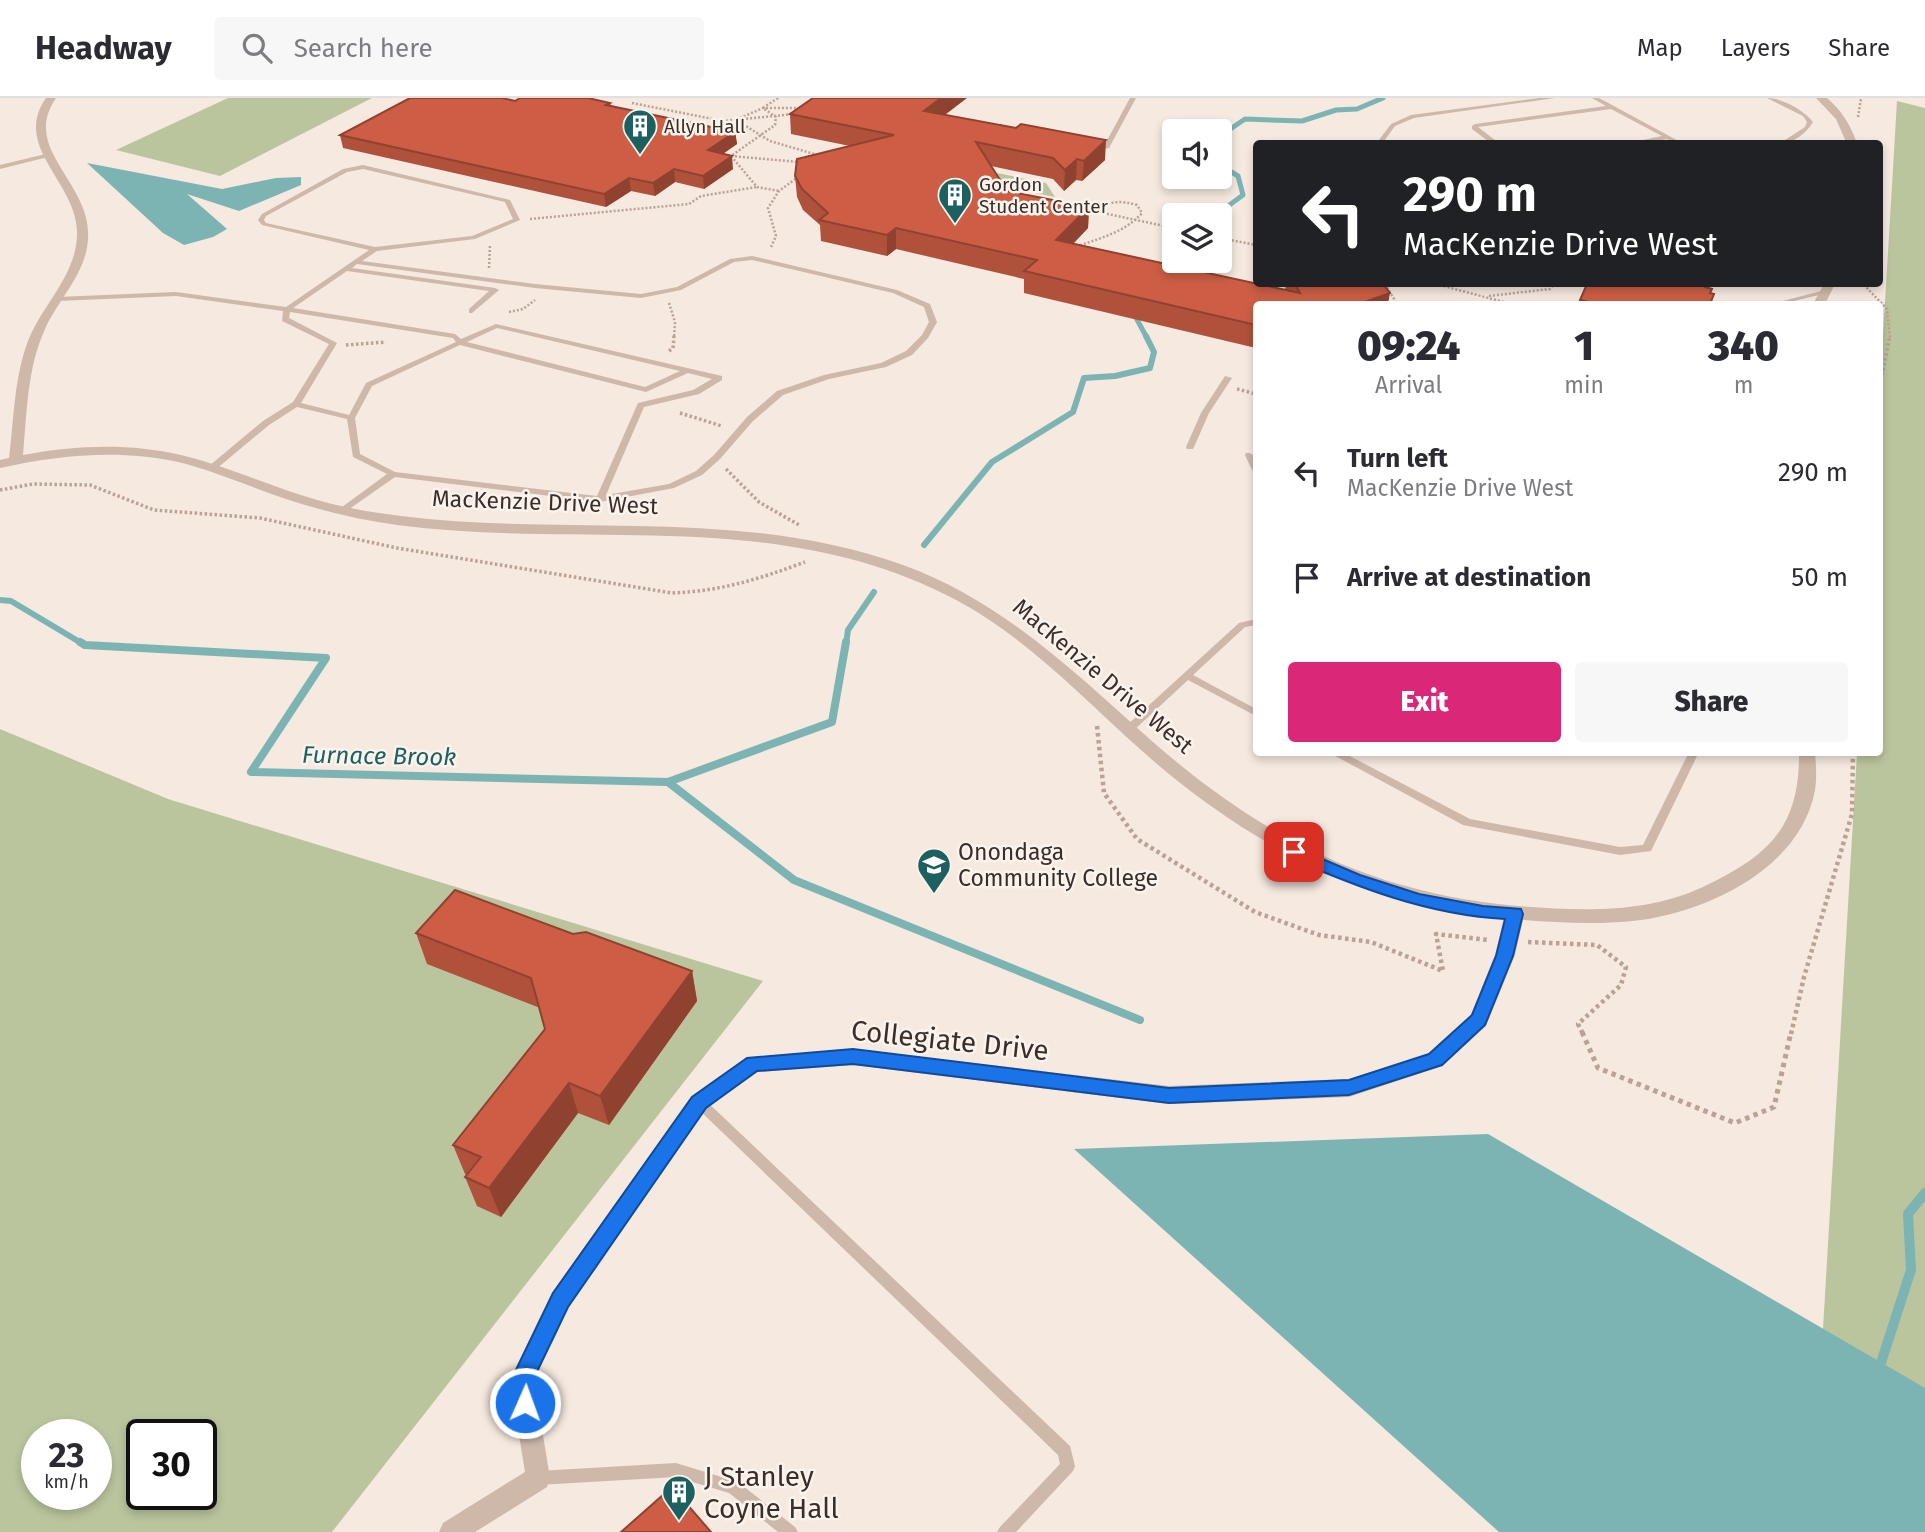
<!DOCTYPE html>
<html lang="en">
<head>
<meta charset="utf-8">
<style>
	:root { --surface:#fff; --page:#f7f7f7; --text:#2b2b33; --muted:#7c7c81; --line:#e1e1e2; --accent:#db2777 }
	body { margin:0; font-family:"Fira Sans",sans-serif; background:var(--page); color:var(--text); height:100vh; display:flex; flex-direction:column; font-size:26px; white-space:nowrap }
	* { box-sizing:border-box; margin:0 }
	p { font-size:23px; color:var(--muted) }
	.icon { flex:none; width:38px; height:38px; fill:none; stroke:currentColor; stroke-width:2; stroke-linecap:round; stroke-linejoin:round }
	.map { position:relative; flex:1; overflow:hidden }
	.sheet { position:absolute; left:1253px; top:203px; width:630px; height:455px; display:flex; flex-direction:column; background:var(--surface); border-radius:7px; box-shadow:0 4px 10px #0003 }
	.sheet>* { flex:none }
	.hud { position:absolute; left:1253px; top:42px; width:630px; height:147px; border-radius:7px; box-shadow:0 4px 10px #0003; background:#202124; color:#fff; overflow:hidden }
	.tools { position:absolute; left:1162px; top:21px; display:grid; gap:14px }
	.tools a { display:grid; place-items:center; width:70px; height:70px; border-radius:7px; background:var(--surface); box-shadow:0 4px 10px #0003; font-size:35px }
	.speed { position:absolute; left:21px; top:1321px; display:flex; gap:14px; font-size:35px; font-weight:700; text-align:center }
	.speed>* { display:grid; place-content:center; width:91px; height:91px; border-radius:50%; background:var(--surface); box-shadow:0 4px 10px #0003; line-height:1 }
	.speed small { font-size:18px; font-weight:400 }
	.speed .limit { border:4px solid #111; border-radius:10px; background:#fff; color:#111 }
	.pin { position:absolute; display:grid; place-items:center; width:60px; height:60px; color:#fff; margin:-30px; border-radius:14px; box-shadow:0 4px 10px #0006 }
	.me { position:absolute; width:77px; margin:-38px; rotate:2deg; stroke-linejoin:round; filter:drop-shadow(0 0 5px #0008) }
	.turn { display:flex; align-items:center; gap:24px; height:147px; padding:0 35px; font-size:32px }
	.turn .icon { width:91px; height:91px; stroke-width:2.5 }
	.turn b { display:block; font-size:49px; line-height:60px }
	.eta { display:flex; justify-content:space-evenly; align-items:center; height:119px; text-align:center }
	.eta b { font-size:42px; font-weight:800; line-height:49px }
	.action { display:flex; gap:14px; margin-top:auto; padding:14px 35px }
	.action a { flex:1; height:80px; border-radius:7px; background:var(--accent); color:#fff; font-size:28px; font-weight:800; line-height:80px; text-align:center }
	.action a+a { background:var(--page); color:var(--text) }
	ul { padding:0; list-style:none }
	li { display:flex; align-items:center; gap:21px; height:105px; padding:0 35px }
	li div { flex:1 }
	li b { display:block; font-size:26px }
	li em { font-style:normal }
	header { display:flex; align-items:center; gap:42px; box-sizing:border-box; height:98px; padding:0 35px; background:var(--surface); border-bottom:2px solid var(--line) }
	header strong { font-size:33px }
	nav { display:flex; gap:38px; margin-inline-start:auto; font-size:24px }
	.search { width:490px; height:63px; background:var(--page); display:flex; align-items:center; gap:18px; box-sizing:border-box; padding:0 24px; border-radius:7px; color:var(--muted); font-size:26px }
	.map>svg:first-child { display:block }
	.green { fill:#bac59e; fill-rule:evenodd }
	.water { fill:#7cb4b3 }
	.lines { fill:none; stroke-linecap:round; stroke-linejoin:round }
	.stream-far3 { stroke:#7cb4b3; stroke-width:5 }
	.stream-far2 { stroke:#7cb4b3; stroke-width:6 }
	.stream-far1 { stroke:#7cb4b3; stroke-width:8 }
	.stream { stroke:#7cb4b3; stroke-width:10 }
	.path-far3 { stroke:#baa294; stroke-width:2.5; stroke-dasharray:2 2; stroke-linecap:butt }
	.path-far2 { stroke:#baa294; stroke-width:3.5; stroke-dasharray:2.5 2.5; stroke-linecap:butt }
	.path-far1 { stroke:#baa294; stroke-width:4.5; stroke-dasharray:3.5 3.5; stroke-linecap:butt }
	.path { stroke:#baa294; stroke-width:5; stroke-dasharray:4.5 4.5; stroke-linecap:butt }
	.lane { fill:#ceb8aa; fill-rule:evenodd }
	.street { fill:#ceb8aa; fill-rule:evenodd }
	.path-bridge { stroke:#baa294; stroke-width:2.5; stroke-dasharray:2 2; stroke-linecap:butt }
	.wall { fill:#b0513b }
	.shaded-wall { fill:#904230 }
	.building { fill:#cd5e45; stroke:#904230; stroke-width:2 }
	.route { fill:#1a73e8; stroke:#114b97; stroke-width:2 }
	.labels { text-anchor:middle; stroke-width:5; stroke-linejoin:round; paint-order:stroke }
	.far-poi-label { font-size:19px; fill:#3b2e2a; stroke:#fbf4ed; text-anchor:start }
	.street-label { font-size:23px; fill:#3b2e2a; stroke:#fbf4ed }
	.poi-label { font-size:23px; fill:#3b2e2a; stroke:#fbf4ed; text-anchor:start }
	.water-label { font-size:24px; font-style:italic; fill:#1c6060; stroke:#fbf4ed }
	.near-street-label { font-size:28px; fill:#3b2e2a; stroke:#fbf4ed }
	.near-poi-label { font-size:28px; fill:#3b2e2a; stroke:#fbf4ed; text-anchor:start }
</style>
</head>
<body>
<header>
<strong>Headway</strong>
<div class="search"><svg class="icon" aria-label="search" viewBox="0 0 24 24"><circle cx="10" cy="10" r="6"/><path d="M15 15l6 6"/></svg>Search here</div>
<nav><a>Map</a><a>Layers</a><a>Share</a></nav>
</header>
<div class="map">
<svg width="1925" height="1434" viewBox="0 0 1925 1434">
	<rect width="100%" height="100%" fill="#f5e9e0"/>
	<g class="green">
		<path d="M228,0H372L220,78L116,52Z"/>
		<path d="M1897,3L1925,10V1434H1811L1857,655L1880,654V288Z"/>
		<path d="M997,75L1046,85L1055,99L984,85Z"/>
		<path d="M0,631L168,701L763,883L332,1434H0ZM37,1337H96V1396H37ZM142,1337H201V1396H142Z"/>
	</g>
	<g class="water">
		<path d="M87,65L222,91L276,80L301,79V87L239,113L187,96L227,131L213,139L184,147L163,135Z"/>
		<path d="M1488,1036L1925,1290V1434H1499L1074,1051Z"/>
	</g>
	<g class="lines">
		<g class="stream-far3">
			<path d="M1220,38L1245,21L1302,23L1336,12L1357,11L1383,0"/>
			<path d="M1220,67L1238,78L1243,97L1224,111L1220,124"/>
			<path d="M1169,171L1185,163"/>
			<path d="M1134,216L1147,240"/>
		</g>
		<g class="stream-far2">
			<path d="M924,447L992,364L1073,314L1084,280L1115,278L1150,270L1154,254L1146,238"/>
			<path d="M0,502L11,503L83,546"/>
			<path d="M846,546L848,532L874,494"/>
		</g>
		<g class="stream-far1">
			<path d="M80,544L85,547L326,560L251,674L668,684L832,624L846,544"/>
			<path d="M668,684L794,782L1140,922"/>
		</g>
		<path class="stream" d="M1878,1274L1911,1172L1908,1116L1925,1095"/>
		<g class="path-far3">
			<path d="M778,0L763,10L776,19L775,27L731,58L757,89L779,93"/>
			<path d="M632,5L723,23L794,16"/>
			<path d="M1858,19L1861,0"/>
			<path d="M740,20L763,10H803"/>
			<path d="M736,22L770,43L821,58"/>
			<path d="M731,58L799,64"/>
			<path d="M1083,111L1103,115"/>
			<path d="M530,121L689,106L701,98L757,89"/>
			<path d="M1220,140L1256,147"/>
			<path d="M771,149L776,138L768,110L779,93L798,79"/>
			<path d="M1078,151L1081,147C1104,139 1126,133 1142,115L1137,107C1121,102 1108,103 1094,113"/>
			<path d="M489,170L490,147"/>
			<path d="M1385,186L1397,206"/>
			<path d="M1436,186L1511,206"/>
			<path d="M1867,186L1866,189L1887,211L1890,240"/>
			<path d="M1489,198L1550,191L1554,186"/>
			<path d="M669,205L675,224L674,240"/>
			<path d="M509,214L523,211L535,202"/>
		</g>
		<g class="path-far2">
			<path d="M346,247L386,244"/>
			<path d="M669,253L673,250L674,238"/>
			<path d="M1880,287L1890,238"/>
			<path d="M1237,291L1256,296"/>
			<path d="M680,315L722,328"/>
			<path d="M726,371L759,404L799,427"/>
			<path d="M0,392L33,386L90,387L154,412L260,420L397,450L672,495C722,493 759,481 805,464"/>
		</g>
		<g class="path-far1">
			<path d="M1097,628L1104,695L1137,741L1255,814L1319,837L1371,844L1443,873L1436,836L1488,842"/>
			<path d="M1528,844L1597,847L1626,869L1621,887L1578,926L1583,936"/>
			<path d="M1791,936L1804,879L1852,716L1853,654"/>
		</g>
		<path class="path" d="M1582,934L1598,970L1735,1025L1774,1009L1791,934"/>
		<g class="lane">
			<path d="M1130,0H1136L1109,50L1104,51L1103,50Z"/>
			<path d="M1539,0H1555L1414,20L1395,28L1382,46H1376L1391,26L1411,17Z"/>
			<path d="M1592,0H1599L1684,46H1676L1667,41L1641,46H1624L1662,38L1611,11L1478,29L1500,46H1492L1472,31V28L1475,26L1606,8Z"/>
			<path d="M1767,0C1782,0 1804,12 1813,24C1807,35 1792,46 1779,46L1805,29L1807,24L1803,18Z"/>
			<path d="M50,55L52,56V58L0,71V67Z"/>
			<path d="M363,67L510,102L520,122L475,141L377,153L362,163L535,186L641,196L677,189L730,161L752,158L897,192L930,206L937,224L928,240L912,257L886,269L829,281L783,297L753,323L720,361L702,377L674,390L600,404L395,379L345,414L341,411L342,409L387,376L353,359L347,321L297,309L269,327L215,372H209V368L263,323L293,304L329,246L282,223L283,213L176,198L57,203L53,201L57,199L176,194L286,209L369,152L262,127L258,122L262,116L343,71ZM363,71L505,104L513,121L472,138L375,149L266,125L264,122L266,118L347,74ZM752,162L893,195L924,209L929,224L922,237L906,253L881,265L824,277L777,293L747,319L714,357L696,373L669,386L606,397L644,309L699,296L722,282V278L496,226L461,241L455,236L293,210L347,173L489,193L469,211V215H472L499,192L495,190L352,170L357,166L535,190L641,200L681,192L734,164ZM290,214L453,240L456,244L366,285L349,317L301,305L337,245L289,220ZM497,230L680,273L645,289L467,244ZM460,247L646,294L688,275L712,281L693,292L638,305L597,398L395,374L360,356L355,320L372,288Z"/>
			<path d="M1825,192L1827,193V195L1782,206H1771Z"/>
			<path d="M1225,278L1232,280L1209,315L1194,349L1193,351H1187L1186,349L1201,315Z"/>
			<path d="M1246,355H1249C1257,357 1256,367 1256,374L1252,372L1245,357Z"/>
			<path d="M1256,521V527L1245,529L1193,577L1256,611V618L1188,582L1133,633H1125L1124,631L1125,629L1239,525Z"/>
			<path d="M1328,654H1342L1470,721L1620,749L1643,747L1689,654H1699L1651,753L1620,757L1463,727Z"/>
			<path d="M699,999L703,1000L1070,1348L1075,1368L1073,1373L1016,1434H997L1000,1429L1060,1366L1058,1357L695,1008L693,1004L695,1000Z"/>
			<path d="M676,1365L738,1384L795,1429L798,1434H778L729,1395L676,1379L538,1387L533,1385L531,1380L533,1375L538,1373Z"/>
		</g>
		<g class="street">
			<path d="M46,0H56C20,52 92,84 88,141C86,176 59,200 45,231C27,270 27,315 23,357C76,347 129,345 181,357C223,367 263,385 304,398C335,408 368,414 401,418C571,439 738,408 903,467C1003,503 1076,576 1153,644C1263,740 1371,795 1518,808C1580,813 1645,816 1703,789C1768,758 1800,730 1799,654H1815C1816,667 1817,680 1815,692C1801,769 1711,812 1641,822C1602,827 1561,825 1523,822L1515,857L1486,928L1442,968L1349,999L1169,1006L853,967L758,974L706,1010L568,1209L534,1282L550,1380L547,1389L475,1434H439L443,1425L525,1374L510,1282L552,1195L692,998L747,960L853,951L1169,988L1349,981L1428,956L1471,917L1495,857L1504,821C1365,809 1244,744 1141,652C1083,600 1027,540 958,503C779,407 589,452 397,427C360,422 322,413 286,401C250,389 215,373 178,364C119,351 59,357 0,370V362L9,360C14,321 14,280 28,243C42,207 76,178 77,137C79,85 11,50 46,0Z"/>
			<path d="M1816,0H1827C1841,12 1851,27 1857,46H1847L1836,21Z"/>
			<path d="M1824,186H1835L1825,206H1813Z"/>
		</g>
		<path class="path-bridge" d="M1103,115L1174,130"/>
	</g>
	<g class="wall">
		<path d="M515,3L610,5L611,8L735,34L737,46L723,56L733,71L704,91L675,84L655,98L631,93L606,109L343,50L340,37Z"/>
		<path d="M790,16L1105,62L1082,83L1076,82L1064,93L1053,81L991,68L1007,93L1089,109L1088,130L1073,146L1285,192L1286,186H1383L1256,206V250L1024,195V181L896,151L887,158L821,143L820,127L803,112L797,99L795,78L850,48L791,36Z"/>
		<path d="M1705,189L1710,195V206H1578L1580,202Z"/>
		<path d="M416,835L573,836L692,873L697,903L609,1027L578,1015L501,1119L477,1108L465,1079L467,1077L465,1076L453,1047L545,931L540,910L427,866Z"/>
	</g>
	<g class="shaded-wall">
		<path d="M941,0H967L924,33V13Z"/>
		<path d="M735,34L737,46L709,65L708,52Z"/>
		<path d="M1106,42L1105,62L1082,83L1084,63Z"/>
		<path d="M732,58L733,71L704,91L703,78Z"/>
		<path d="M1077,61L1076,82L1064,93L1065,72Z"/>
		<path d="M674,71L675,84L655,98L653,85Z"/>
		<path d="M629,80L631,93L606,109L604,96Z"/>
		<path d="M1089,109L1088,130L1055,164L1056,142Z"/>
		<path d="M896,130V151L887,158V137Z"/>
		<path d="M1390,195L1388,206H1359Z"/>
		<path d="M692,873L697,903L609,1027L600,998Z"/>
		<path d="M569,985L578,1015L501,1119L489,1090Z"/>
	</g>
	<g class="building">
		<path d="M410,0H502L515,3L520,0H588L610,5L606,7L735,34L708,52L732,58L703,78L674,71L653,85L629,80L604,96L340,37Z"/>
		<path d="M813,0H941L924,13L1016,30L1021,26L1106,42L1084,63L1077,61L1065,72L1053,60L976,44L1007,93L1089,109L1056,142L1300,195L1295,186H1383L1390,195L1359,206H1256V227L1024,173L1037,162L896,130L887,137L819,122L828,115L802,91L795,78L797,61L894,37L790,16Z"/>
		<path d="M1587,186H1706L1705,189L1712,191L1710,195L1714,196L1710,206H1585L1586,203L1580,202Z"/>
		<path d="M455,792L573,836L586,834L692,873L600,998L569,985L489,1090L465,1079L481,1059L453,1047L545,931L531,880L416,835Z"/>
		<path d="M672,1389L711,1434H621Z"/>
	</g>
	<path class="route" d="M1294,749L1360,777L1419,796L1483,808L1521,811L1523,816L1513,858L1485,927L1442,967L1349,997L1169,1005L853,966L757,973L706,1010L568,1209L533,1282L536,1305L533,1313L525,1316L518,1313L511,1282L553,1195L692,999L747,960L853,951L1169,990L1349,982L1429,956L1472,917L1496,858L1505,821C1428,817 1357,789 1288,759L1285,754L1288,750Z"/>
	<defs>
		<g id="building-pin" transform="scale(1.75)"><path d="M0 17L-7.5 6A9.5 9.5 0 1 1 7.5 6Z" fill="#1c6060" stroke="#fbf4ed"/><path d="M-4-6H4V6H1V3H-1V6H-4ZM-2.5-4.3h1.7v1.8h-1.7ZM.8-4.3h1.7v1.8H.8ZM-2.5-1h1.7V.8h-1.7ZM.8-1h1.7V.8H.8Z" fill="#fff"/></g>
		<g id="university-pin" transform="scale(1.75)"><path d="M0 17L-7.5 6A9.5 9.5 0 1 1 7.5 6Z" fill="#1c6060" stroke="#fbf4ed"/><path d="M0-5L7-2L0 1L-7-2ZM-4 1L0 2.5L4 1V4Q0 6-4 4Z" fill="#fff"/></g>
	</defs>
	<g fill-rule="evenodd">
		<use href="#building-pin" x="640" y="28"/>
		<use href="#building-pin" x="955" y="97"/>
		<use href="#university-pin" x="934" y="767"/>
		<use href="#building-pin" x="679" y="1394"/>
	</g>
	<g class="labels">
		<g class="far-poi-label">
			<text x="664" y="35">Allyn Hall</text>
			<text x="979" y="93">Gordon<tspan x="979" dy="22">Student Center</tspan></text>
		</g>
		<g class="street-label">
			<text transform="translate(545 404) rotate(2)" y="8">MacKenzie Drive West</text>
			<text transform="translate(1103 578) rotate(40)" y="8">MacKenzie Drive West</text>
		</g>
		<g class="poi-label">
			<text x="958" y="762">Onondaga<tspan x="958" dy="26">Community College</tspan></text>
		</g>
		<g class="water-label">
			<text transform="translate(379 658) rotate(1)" y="8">Furnace Brook</text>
		</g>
		<g class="near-street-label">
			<text transform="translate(950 942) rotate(6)" y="10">Collegiate Drive</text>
		</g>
		<g class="near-poi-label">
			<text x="704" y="1388">J Stanley<tspan x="704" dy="32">Coyne Hall</tspan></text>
		</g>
	</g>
</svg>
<div class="tools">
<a><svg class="icon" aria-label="sound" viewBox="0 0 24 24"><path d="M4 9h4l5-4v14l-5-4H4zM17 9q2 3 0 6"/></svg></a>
<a><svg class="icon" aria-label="layers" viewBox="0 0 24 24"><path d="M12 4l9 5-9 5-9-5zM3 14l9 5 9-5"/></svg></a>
</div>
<div class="speed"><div>23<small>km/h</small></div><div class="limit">30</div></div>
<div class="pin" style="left:1294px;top:754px;background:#d93025"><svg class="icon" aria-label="arrive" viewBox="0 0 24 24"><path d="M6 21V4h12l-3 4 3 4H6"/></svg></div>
<svg class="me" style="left:525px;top:1305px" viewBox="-20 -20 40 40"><circle r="17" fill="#1a73e8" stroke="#fff" stroke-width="3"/><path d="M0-11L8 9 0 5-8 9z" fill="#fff"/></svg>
<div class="hud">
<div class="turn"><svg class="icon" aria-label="left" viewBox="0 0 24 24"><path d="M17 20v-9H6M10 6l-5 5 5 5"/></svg><div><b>290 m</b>MacKenzie Drive West</div></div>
</div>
<section class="sheet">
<div class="eta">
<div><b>09:24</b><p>Arrival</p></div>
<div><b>1</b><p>min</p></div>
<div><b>340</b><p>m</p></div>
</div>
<ul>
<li><svg class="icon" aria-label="left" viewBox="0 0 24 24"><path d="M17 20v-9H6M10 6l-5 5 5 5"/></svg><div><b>Turn left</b><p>MacKenzie Drive West</p></div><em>290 m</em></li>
<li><svg class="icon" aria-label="arrive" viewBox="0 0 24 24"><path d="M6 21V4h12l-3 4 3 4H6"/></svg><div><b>Arrive at destination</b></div><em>50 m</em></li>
</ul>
<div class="action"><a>Exit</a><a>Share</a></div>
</section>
</div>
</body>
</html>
